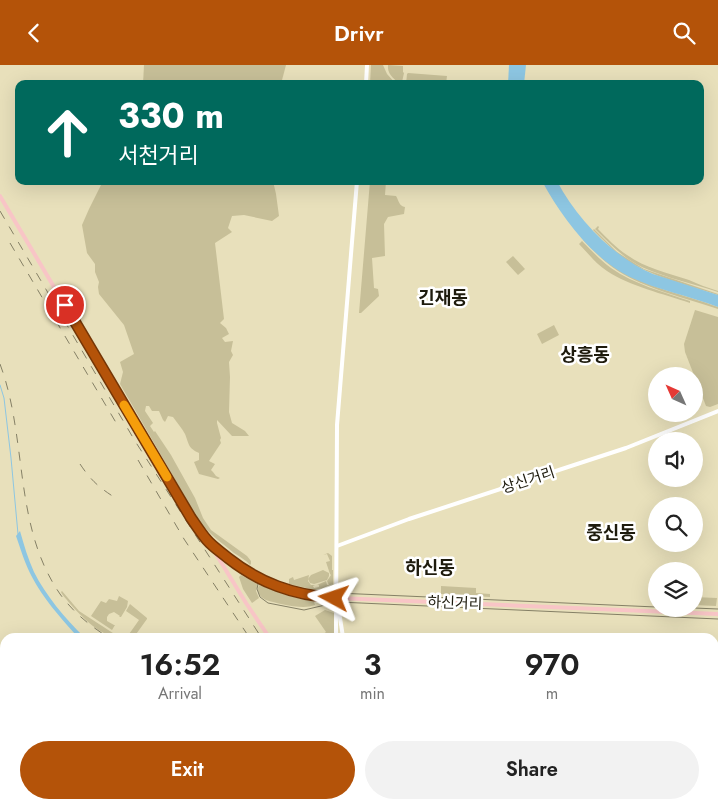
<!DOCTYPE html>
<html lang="en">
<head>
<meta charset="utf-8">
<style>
	:root { --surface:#fff; --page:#f2f2f2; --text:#222; --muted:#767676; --accent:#b45309 }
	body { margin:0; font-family:Jost,"Noto Sans KR",sans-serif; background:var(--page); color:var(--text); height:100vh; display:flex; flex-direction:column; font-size:19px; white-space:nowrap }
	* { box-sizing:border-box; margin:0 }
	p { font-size:16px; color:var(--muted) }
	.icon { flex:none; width:28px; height:28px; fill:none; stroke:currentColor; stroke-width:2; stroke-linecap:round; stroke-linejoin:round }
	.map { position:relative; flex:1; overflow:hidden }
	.drawer { position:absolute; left:0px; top:568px; width:719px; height:176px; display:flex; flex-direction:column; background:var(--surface); border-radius:15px 15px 0 0; box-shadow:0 5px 20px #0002 }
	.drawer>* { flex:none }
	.guide { position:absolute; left:15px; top:15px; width:689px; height:105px; border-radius:10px; box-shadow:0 5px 20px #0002; background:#00695c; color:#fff; overflow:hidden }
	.needle { width:32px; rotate:315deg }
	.tools { position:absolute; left:648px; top:302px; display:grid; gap:10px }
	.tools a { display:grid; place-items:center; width:55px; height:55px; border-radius:50%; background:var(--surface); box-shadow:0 5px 20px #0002; font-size:25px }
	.pin { position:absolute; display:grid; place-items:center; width:42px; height:42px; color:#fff; margin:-21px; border:2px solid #fff; border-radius:50%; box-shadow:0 1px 5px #0007 }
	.me { position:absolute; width:55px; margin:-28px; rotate:275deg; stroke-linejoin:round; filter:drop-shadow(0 0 4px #0008) }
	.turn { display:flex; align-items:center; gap:18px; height:105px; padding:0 20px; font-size:22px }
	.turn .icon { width:65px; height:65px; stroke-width:2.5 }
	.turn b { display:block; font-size:35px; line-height:42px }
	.eta { display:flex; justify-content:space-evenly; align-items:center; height:85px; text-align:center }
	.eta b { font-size:30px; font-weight:600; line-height:35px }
	.button { display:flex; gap:10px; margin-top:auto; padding:10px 20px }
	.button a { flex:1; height:58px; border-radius:30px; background:var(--accent); color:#fff; font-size:20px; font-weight:600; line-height:58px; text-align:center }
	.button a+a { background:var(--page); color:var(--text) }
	header { display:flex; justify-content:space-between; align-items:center; height:65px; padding:0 20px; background:var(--accent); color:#fff; font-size:22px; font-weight:600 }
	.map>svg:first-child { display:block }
	.green { fill:#c7bf98 }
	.water { fill:#8dc6e2 }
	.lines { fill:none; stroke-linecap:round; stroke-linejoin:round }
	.stream { stroke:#8dc6e2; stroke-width:1 }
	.secondary { stroke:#fff; stroke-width:4 }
	.primary { stroke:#f8c5c6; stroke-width:4 }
	.tram { stroke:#858066; stroke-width:1 }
	.rail { stroke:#858066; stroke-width:1; stroke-dasharray:9 9; stroke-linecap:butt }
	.route-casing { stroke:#753606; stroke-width:12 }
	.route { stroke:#b45309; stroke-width:9 }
	.slow { stroke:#f59e0b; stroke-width:9 }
	.labels { text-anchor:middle; stroke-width:5; stroke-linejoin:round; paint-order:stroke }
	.street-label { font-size:15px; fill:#1e1b0d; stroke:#fff }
	.quarter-label { font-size:18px; font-weight:bold; fill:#1e1b0d; stroke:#fff }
</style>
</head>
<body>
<header><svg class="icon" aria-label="back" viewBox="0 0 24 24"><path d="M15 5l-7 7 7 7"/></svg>Drivr<svg class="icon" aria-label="search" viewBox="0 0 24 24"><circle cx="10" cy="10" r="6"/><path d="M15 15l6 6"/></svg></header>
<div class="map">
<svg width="718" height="743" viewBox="0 0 718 743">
	<rect width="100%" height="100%" fill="#e8e0bb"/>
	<g class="green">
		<path d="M144,0H286L281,19H143Z"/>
		<path d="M371,0H383L387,9L396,19H370Z"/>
		<path d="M388,0L403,1V7L404,8L402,17L400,18C393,14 387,8 388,0Z"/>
		<path d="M408,8L447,11L446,19H406L407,9Z"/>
		<path d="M103,116H273L276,129L279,151L272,156L244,150L232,151L228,163L232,167L215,178L224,254L220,258L226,263L229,269L222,273L225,277L233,276L231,286L233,290L229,297L230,312L229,347L232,358L245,366L249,371H232L217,355V358L221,373L220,375L221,378L209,396L215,399L211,405L213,407L216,411L220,413L218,414L199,409L194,397L199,395V388C188,383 189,379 185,369C182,363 177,358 173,352L168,351L165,357L163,355L159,346H152L149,341H146L145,346L153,358L150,361L154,367L155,366L171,390L195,433L203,453L211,465L247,491L251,496V499L250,500C246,495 240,492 234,488C222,478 209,469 199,456L120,319L123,307L120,297L134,289L124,260L99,229L98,222L99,217L95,207V199L87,188L82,160L89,144Z"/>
		<path d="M370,116H386L385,130L396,131C399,136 399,141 405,142L404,149L388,152L384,159L385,191L372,193L374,223L378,224L379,231L361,248H359Z"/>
		<path d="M598,161L599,162L598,164C607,173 616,183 627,190C645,203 668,208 689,215C698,219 708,223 718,226V227C694,219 667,213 644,203C624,194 610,179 595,164Z"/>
		<path d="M594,164L617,187L644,204L718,229V230C687,220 652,212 624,194C613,185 603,175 593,165Z"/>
		<path d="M583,175H584C593,184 602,194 613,201C644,222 683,229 718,242V244C686,233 646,224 618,206C604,197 594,186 583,175Z"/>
		<path d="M582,176C591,185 600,195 611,203C634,219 663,227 690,236V238C664,229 629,221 607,206C596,199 588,188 579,179Z"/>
		<path d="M513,191L525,204L518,210L506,197Z"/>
		<path d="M695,245L718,252V339L710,342L706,341L685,287L684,279Z"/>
		<path d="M554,260L559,270L542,279L537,269Z"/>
		<path d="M328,488L332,491V505H333V524L331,526L315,525L289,519V514L293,512L294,515L309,510L308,516L311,520H315L313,521L314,523L319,522V520H317L326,516L327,520H329L327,516L331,510L330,509L326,497L330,496L327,489L323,490Z"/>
		<path d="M323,505L329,508V511L327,515L314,519L310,518L308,514L311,510Z"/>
		<path d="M241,510L258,519L256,526L259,533L252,538L243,524L239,512Z"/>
		<path d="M259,520L286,530L314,537L315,540C303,545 279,539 266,535C259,531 256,527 259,520Z"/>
		<path d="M441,521L476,523V528L490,529V532L441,529Z"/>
		<path d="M62,526L79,546L119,572C99,573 74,544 62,529L61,527Z"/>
		<path d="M119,531L128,536L127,542L121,552H119L120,551L114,547L109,549L107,552V556L114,560H115L112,565L91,551L101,536L106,538L109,534L117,536Z"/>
		<path d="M694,532L717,533L716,541L694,540Z"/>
		<path d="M130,539L147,553V554L134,572H127L139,555L126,546Z"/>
		<path d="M325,545L334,548V572H322V570L326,567L315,551Z"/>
	</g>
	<g class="water">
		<path d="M509,0H526L524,19H508Z"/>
		<path d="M542,116H557C577,154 613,192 653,209L718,230V242C689,231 658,225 630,212C592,193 562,153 542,116Z"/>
		<path d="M20,466C24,480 28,494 34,507C46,531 65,553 84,572H78L75,569C59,551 43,533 32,512C25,499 21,485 16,471Z"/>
	</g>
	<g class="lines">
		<path class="stream" d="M0,320L4,333L11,393L18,469"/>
		<g class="secondary">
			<path d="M366,19L367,0"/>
			<path d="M337,481L409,454L626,383L718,346"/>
			<path d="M338,540L343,572"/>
			<path d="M336,572L337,360L357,116"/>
			<path d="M191,743L194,739"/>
		</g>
		<g class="primary">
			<path d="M0,131L191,453L208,476L246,538L269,572"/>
			<path d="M208,476C243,507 269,522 314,532L718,549"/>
			<path d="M397,739L401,743"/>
		</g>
		<g class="tram">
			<path d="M656,542L337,528L299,524L267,513L260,516L258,519L257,524L260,532L268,538L304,545L338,537L718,554"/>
			<path d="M694,543L718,544"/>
		</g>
		<g class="rail">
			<path d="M0,146L135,376L261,572"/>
			<path d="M10,178L118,361"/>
			<path d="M0,299C28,374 13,461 60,529C73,547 90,561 108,572"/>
			<path d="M138,395L184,474L249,572"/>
			<path d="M80,399C92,417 100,423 117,434"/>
			<path d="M321,739L324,743"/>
			<path d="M376,739L380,743"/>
			<path d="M445,739L449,743"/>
		</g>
	</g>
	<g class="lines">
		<g class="route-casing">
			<path id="route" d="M65,240L191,453C196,460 201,468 207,475C213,482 221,487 228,493C260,518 293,530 334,533"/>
		</g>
		<use href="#route" class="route"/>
		<path class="slow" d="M124,340L167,412"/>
	</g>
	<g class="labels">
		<g class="street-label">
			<text transform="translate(528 415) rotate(-18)" y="5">상신거리</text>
			<text transform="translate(455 538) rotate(2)" y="5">하신거리</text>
		</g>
		<g class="quarter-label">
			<text x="443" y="239">긴재동</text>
			<text x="585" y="296">상흥동</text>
			<text x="611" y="474">중신동</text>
			<text x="430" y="509">하신동</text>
		</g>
	</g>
</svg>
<div class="tools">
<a><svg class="needle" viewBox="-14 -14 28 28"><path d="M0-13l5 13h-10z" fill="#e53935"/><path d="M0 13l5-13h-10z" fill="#767676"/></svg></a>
<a><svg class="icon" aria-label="sound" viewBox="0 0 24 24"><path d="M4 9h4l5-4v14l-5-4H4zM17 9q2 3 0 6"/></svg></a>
<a><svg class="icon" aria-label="search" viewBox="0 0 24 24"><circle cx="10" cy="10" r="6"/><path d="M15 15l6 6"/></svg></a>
<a><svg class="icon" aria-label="layers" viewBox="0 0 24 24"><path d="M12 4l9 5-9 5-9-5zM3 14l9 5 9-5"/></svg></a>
</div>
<div class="pin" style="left:65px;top:240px;background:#d93025"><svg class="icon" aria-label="arrive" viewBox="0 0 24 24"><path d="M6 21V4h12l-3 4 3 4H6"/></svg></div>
<svg class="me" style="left:334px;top:533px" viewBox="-20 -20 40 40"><path d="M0-17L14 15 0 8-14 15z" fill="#b45309" stroke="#fff" stroke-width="4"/></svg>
<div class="guide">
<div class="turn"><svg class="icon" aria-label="ahead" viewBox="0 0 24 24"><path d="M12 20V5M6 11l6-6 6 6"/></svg><div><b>330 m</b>서천거리</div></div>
</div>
<section class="drawer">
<div class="eta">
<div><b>16:52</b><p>Arrival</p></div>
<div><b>3</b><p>min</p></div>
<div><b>970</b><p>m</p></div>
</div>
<div class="button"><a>Exit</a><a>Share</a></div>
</section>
</div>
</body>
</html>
